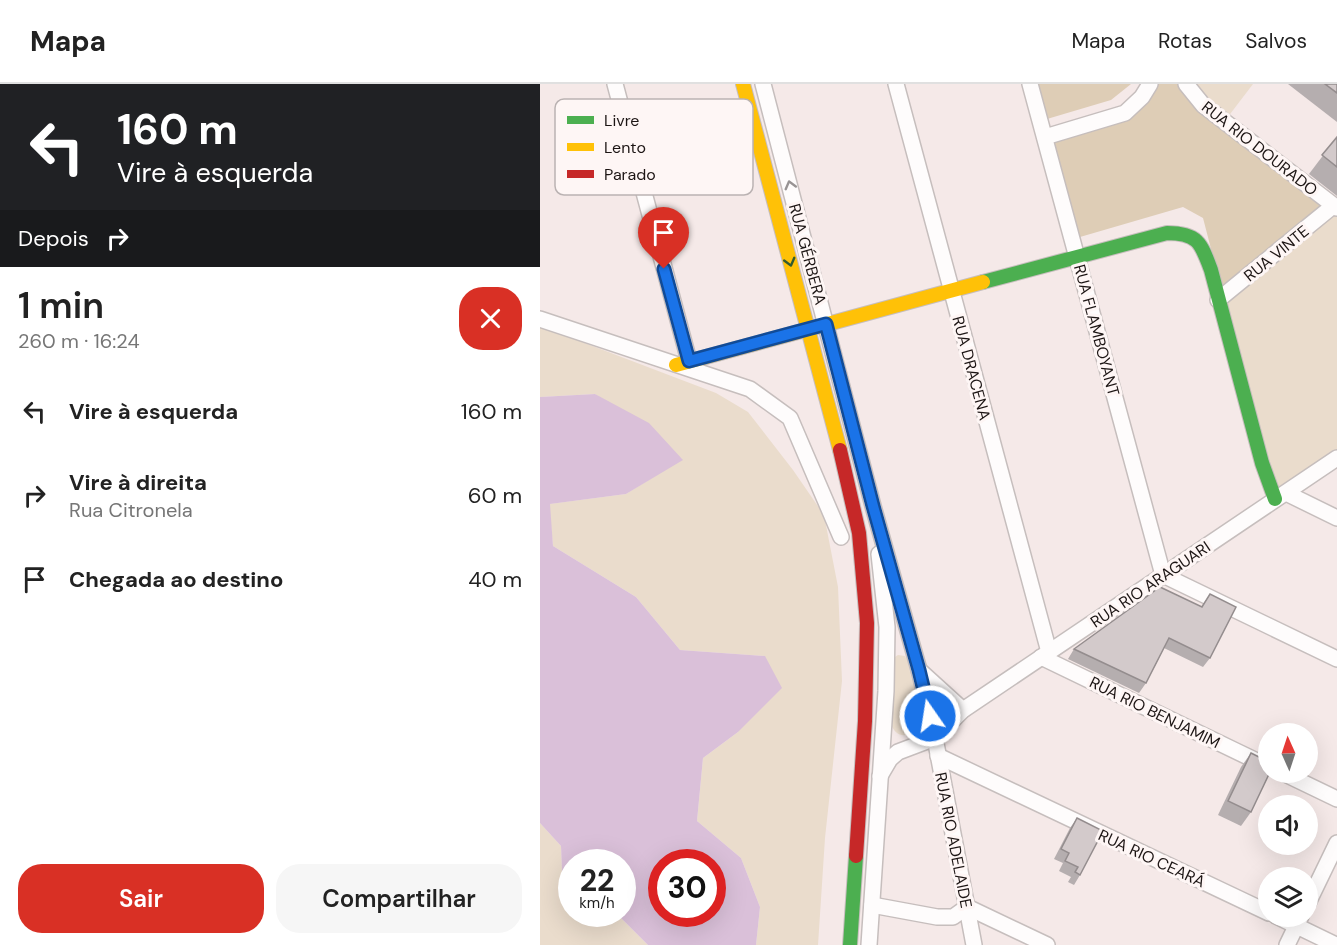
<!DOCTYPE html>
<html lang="pt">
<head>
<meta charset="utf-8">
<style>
	:root { --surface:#fff; --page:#f6f6f6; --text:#222; --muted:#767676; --line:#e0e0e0; --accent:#d93025 }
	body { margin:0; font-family:"DM Sans",sans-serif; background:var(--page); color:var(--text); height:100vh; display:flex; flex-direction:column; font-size:22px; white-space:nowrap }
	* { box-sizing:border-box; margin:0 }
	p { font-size:20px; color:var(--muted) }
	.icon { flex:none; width:33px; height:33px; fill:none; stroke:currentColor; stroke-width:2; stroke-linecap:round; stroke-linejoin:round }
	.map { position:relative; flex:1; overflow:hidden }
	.drawer { display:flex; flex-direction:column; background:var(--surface); width:540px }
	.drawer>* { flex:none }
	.top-card { background:#202124; color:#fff; overflow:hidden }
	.needle { width:39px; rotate:357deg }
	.buttons { position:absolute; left:718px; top:639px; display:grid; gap:12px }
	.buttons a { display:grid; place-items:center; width:60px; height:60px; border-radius:50%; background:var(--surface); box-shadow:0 6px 24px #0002; font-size:30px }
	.speed { position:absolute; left:18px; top:765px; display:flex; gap:12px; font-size:30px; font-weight:700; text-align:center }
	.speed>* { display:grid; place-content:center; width:78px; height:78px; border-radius:50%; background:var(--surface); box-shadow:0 6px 24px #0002; line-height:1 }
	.speed small { font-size:15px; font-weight:400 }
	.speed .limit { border:9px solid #d22; background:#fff; color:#111 }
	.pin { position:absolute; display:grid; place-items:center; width:51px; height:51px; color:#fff; margin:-62px -26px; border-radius:50% 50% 50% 0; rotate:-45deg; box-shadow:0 0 6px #0007 }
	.pin .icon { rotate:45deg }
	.me { position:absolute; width:66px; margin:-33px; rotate:347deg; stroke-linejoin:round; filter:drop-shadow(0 0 4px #0008) }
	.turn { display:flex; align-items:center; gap:21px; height:126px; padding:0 18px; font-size:27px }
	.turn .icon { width:78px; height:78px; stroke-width:2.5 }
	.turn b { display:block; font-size:42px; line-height:51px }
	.then { display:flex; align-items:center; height:57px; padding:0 18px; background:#0003; gap:12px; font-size:22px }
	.round { display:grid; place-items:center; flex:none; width:63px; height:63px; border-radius:24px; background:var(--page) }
	.head { display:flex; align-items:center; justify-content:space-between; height:102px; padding:0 18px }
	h1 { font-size:36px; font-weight:600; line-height:45px }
	.primary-button { display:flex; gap:12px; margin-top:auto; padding:12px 18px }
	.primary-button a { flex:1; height:69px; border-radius:24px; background:var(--accent); color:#fff; font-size:24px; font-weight:600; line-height:69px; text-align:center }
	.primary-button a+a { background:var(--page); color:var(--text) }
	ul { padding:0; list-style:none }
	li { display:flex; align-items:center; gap:18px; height:84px; padding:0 18px }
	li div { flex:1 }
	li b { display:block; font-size:22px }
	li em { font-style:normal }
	header { display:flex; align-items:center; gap:36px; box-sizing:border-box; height:84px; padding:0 30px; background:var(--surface); border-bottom:2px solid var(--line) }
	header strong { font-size:28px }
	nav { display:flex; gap:33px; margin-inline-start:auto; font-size:21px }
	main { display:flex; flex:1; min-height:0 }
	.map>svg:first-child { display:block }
	.green { fill:#eadccc }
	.forest { fill:#decdb6 }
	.water { fill:#dac0d9; fill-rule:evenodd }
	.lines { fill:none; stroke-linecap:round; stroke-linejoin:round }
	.street-casing { stroke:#c6bebd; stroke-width:18 }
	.fast-casing { stroke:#c6bebd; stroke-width:16 }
	.slow-casing { stroke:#c6bebd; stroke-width:16 }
	.jam-casing { stroke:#c6bebd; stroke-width:16 }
	.street { stroke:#fefcfc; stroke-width:15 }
	.fast { stroke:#4caf50; stroke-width:14 }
	.slow { stroke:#ffc107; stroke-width:14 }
	.jam { stroke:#c62828; stroke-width:14 }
	.wall { fill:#b5aeaf }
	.building { fill:#d3cacb; stroke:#948d8e; stroke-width:1.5 }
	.oneway { stroke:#989494 }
	.oneway2 { stroke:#325a2f }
	.route-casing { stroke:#114b97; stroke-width:15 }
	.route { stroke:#1a73e8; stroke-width:10 }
	.labels { text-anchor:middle; stroke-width:6; stroke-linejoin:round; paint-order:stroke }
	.street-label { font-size:16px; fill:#1c1514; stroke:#fef6f5 }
	.key { fill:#fef6f5; stroke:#bab2b2; stroke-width:1.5 }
	.key-label { font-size:16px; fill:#1c1514 }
</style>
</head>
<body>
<header>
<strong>Mapa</strong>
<nav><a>Mapa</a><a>Rotas</a><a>Salvos</a></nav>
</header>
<main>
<section class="drawer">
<div class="top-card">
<div class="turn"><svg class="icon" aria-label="left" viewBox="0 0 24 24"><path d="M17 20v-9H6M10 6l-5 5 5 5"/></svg><div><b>160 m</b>Vire à esquerda</div></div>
<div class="then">Depois<svg class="icon" aria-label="right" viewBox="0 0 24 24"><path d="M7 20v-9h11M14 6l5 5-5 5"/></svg></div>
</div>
<div class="head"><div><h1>1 min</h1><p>260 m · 16:24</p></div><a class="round" style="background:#d93025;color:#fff"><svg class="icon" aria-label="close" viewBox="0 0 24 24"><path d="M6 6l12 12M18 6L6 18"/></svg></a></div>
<ul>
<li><svg class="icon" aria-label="left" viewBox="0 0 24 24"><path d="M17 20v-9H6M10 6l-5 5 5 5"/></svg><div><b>Vire à esquerda</b></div><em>160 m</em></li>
<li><svg class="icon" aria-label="right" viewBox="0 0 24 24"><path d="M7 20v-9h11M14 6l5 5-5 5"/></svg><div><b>Vire à direita</b><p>Rua Citronela</p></div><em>60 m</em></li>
<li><svg class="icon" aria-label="arrive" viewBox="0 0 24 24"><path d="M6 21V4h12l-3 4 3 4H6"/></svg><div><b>Chegada ao destino</b></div><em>40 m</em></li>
</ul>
<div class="primary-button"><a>Sair</a><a>Compartilhar</a></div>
</section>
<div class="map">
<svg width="797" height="861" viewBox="0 0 797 861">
	<rect width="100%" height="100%" fill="#f5e9e8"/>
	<g class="green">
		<path d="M646,0H713L684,38Z"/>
		<path d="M797,124V373L735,415L678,216Z"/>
		<path d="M0,242L176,309L208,328L253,386L284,431L298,503L302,597L285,754L278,861H216L220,823L201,774L157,737L163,674L198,648L225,572L140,566L96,513L13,462L9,420L86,410L142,375L55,310L0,313Z"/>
		<path d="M358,571L365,572L367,576L382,636C375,653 356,659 350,637L354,577L355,573Z"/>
		<path d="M0,739L21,762L23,812L31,813L32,830H77L108,861H0Z"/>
	</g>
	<g class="forest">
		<path d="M498,0H591L571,16L507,35Z"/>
		<path d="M613,0H641L787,122L682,207L663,134L643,123L540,153L511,56L610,15Z"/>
	</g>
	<path class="water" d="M55,310L109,339L143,376L86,410L10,420L13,462L96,513L140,566L225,572L242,604L198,648L163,674L157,737L201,774L220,823L216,861H108L77,830H82V778H32L31,813H23L21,762L0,739V313ZM122,778H172V830H122Z"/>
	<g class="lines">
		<g class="street-casing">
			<g id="street">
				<path d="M75,0L149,277"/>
				<path d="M223,0L333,422L379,586L395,654L358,668L350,675L340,692"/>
				<path d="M356,0L509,568"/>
				<path d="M490,0L623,491L797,575"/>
				<path d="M646,0L663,21L797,124"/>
				<path d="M505,53L585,29L602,13L610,0"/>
				<path d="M678,216L793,122"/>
				<path d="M0,235L210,305L250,334L301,453"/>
				<path d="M746,409L797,434"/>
				<path d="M501,573L729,683"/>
				<path d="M379,586L423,626"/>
				<path d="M398,672L729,829"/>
				<path d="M741,688L797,715"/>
				<path d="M768,819L797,759"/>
				<path d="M332,821L397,833H413L427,823L507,861"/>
				<path d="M736,832L796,861"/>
				<path d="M329,861L346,607L347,543L339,470"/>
				<path d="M434,861L395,654L423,626L797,374"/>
				<path d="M747,861L761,832"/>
			</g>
		</g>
		<g class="fast-casing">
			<g id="fast">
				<path d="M443,198L627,149C658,149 661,159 671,186L722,379L735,415"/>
				<path d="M310,861L316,772"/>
			</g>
		</g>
		<g class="slow-casing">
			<g id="slow">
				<path d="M203,0L300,366"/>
				<path d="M136,281L443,198"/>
			</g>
		</g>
		<g class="jam-casing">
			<path id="jam" d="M300,366L319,449L327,539L325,637L316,772"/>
		</g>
		<use href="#street" class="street"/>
		<use href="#fast" class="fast"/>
		<use href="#slow" class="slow"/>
		<use href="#jam" class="jam"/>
	</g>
	<g class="wall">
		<path d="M748,0H797V38Z"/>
		<path d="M797,53V112L769,90Z"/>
		<path d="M670,510V574L663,583L624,564L606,599L599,609L528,575L534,565L661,523Z"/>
		<path d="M711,669V728L701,742L678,731L701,683Z"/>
		<path d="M537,734L540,791L534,801L528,798L531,793L519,787L523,779L514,775L530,744Z"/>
	</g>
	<g class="building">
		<path d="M785,0H797V9Z"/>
		<path d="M797,53V83L782,71Z"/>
		<path d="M620,503L662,523L670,510L696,523L670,574L629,554L606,599L534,565Z"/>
		<path d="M711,669L729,678V688H730L711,728L688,717Z"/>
		<path d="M537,734L563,747L540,791L535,788L538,783L525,777L529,769L521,765Z"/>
	</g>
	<defs><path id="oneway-chevron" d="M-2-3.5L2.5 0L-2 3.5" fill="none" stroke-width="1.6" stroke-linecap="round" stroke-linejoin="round" transform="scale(1.5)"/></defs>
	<use class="oneway" href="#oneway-chevron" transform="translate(250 101) rotate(-105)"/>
	<use class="oneway2" href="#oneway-chevron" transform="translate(250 178) rotate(75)"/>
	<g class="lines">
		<g class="route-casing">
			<path id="route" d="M124,185L149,277L286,240L333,422L379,586L390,632"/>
		</g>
		<use href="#route" class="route"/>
	</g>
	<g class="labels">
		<g class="street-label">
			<text transform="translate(720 64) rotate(38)" y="6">RUA RIO DOURADO</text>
			<text transform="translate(736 169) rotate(-39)" y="6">RUA VINTE</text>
			<text transform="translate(268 170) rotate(75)" y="6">RUA GÉRBERA</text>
			<text transform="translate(557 246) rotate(75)" y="6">RUA FLAMBOYANT</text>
			<text transform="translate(432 284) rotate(75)" y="6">RUA DRACENA</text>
			<text transform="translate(610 500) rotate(-34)" y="6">RUA RIO ARAGUARI</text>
			<text transform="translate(615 628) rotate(26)" y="6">RUA RIO BENJAMIM</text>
			<text transform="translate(414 756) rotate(79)" y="6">RUA RIO ADELAIDE</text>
			<text transform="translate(612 774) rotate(25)" y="6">RUA RIO CEARÁ</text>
		</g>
	</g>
	<rect x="15" y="15" width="198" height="96" rx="9" class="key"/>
	<rect x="27" y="32" width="27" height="8" fill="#4caf50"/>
	<rect x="27" y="59" width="27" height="8" fill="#ffc107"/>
	<rect x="27" y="86" width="27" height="8" fill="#c62828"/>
	<g class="key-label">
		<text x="64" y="42">Livre</text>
		<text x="64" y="69">Lento</text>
		<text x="64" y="96">Parado</text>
	</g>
</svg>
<div class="buttons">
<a><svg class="needle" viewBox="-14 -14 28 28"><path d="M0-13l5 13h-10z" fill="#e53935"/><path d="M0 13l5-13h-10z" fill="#767676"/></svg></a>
<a><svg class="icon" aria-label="sound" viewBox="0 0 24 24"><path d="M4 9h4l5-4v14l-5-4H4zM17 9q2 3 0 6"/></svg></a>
<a><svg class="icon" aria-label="layers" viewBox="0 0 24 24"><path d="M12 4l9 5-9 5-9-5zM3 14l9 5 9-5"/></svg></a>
</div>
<div class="speed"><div>22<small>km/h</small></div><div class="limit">30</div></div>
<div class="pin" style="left:124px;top:185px;background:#d93025"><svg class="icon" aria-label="arrive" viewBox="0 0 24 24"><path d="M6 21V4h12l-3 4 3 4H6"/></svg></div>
<svg class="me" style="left:390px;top:632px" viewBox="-20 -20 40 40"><circle r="17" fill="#1a73e8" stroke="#fff" stroke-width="3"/><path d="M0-11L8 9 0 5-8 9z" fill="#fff"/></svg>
</div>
</main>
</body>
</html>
